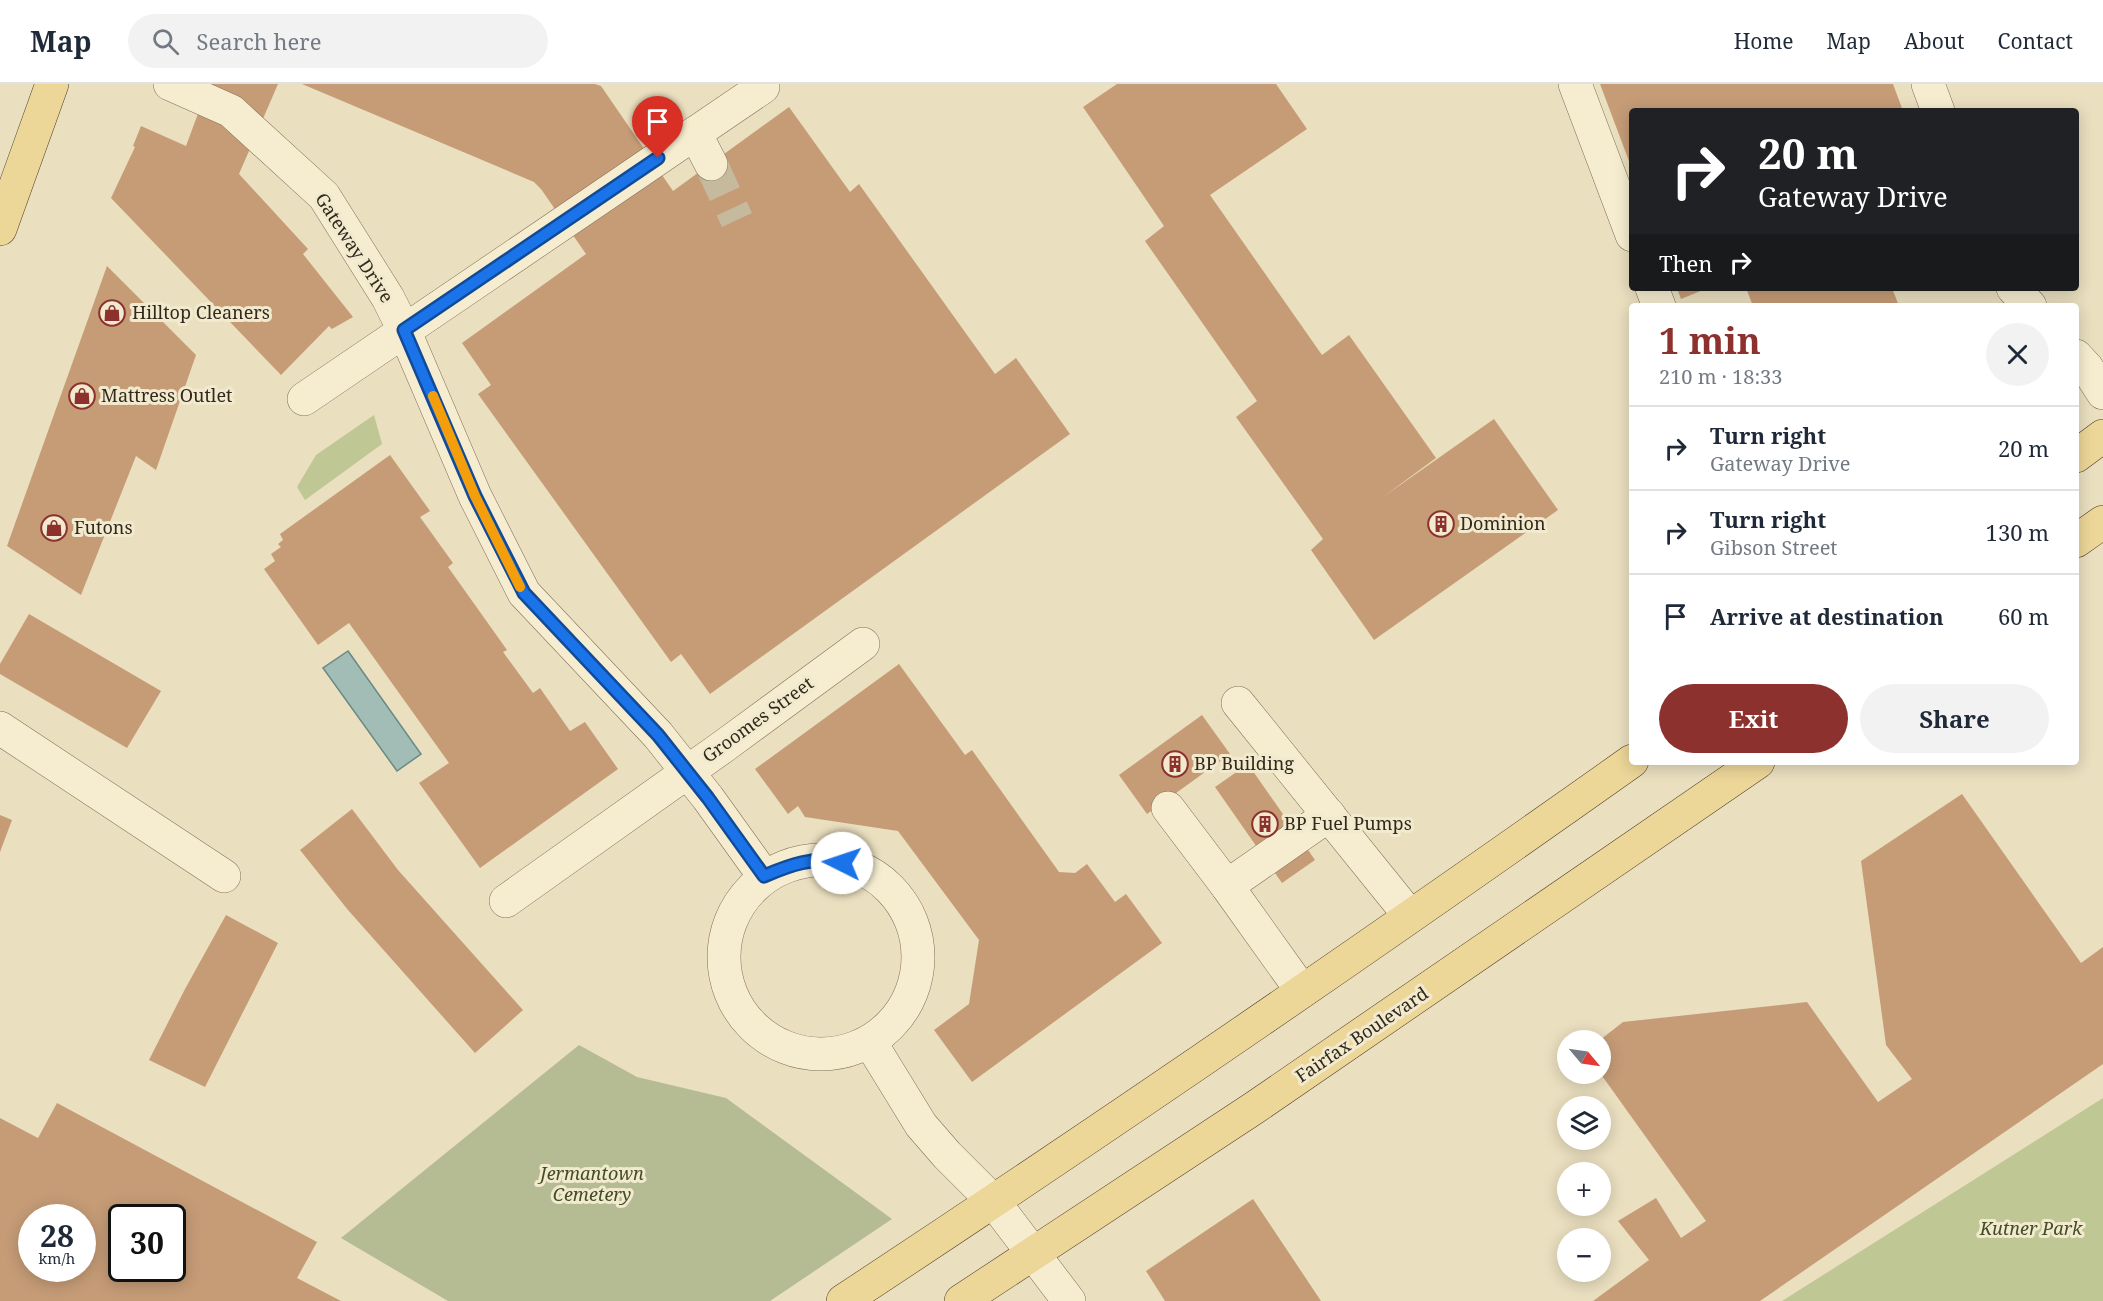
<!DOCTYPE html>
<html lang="en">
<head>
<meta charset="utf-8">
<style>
	:root { --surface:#fff; --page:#f2f2f3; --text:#1f2937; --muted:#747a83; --line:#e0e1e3; --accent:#8c312d }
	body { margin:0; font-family:"Noto Serif",serif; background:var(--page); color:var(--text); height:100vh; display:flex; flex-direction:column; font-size:22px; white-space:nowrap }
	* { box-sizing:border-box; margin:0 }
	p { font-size:20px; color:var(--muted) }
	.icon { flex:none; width:33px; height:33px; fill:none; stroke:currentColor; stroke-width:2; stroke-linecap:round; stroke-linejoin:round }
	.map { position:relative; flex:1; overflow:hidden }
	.details { position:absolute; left:1629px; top:219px; width:450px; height:462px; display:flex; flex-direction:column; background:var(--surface); border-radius:6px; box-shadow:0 3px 15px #0003 }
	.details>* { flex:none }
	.banner { position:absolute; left:1629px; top:24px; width:450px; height:183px; border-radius:6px; box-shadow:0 3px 15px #0003; background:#202124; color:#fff; overflow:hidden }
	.needle { width:39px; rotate:119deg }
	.buttons { position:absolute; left:1557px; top:946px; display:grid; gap:12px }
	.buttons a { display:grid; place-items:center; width:54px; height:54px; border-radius:50%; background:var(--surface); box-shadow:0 3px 15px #0003; font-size:30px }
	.speed { position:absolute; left:18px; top:1120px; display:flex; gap:12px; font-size:30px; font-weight:700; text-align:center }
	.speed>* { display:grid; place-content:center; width:78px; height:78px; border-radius:50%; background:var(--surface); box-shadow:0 3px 15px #0003; line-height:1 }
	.speed small { font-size:15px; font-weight:400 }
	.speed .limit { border:3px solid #111; border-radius:9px; background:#fff; color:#111 }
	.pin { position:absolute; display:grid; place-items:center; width:51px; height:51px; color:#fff; margin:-62px -26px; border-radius:50% 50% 50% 0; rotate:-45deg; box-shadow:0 0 6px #0007 }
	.pin .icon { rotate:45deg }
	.me { position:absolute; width:66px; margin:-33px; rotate:274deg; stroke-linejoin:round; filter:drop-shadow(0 0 4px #0008) }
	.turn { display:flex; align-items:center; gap:21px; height:126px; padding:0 30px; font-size:27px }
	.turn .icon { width:78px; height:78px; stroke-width:2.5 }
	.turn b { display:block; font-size:42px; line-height:51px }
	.then { display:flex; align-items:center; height:57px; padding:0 30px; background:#0003; gap:12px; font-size:22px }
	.round { display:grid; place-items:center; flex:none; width:63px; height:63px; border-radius:32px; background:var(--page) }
	.headline { display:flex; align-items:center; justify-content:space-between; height:102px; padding:0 30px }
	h1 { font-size:36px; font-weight:700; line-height:45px; color:var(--accent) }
	.action { display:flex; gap:12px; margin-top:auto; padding:12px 30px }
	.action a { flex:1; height:69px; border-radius:36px; background:var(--accent); color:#fff; font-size:24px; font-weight:700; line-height:69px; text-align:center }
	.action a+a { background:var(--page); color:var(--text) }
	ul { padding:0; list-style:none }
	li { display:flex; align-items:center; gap:18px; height:84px; padding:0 30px; border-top:2px solid var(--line) }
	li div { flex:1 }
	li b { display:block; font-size:22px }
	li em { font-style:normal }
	header { display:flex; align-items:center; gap:36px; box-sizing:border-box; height:84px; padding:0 30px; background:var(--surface); border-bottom:2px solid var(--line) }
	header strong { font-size:28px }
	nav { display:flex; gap:33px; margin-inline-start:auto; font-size:21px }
	.search { width:420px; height:54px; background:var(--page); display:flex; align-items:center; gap:15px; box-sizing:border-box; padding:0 21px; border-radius:33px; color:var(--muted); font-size:22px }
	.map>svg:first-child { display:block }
	.green { fill:#bfc794 }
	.cemetery { fill:#b5bc93 }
	.water { fill:#a2bcb6; stroke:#6a8983; stroke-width:1.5 }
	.building { fill:#c69c77; fill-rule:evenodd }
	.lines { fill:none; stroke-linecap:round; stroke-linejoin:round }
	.minor-tunnel { stroke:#c5ba9e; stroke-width:33; stroke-dasharray:33 16; stroke-linecap:butt }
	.minor-casing { stroke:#817059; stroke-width:34 }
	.major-casing { stroke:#4f3f2d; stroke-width:34 }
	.minor { stroke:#f6edd1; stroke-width:33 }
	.major { stroke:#ecd698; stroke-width:33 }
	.route-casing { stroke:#114b97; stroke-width:15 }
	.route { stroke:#1a73e8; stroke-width:10 }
	.slow { stroke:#f59e0b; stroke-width:10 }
	.labels { text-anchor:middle; stroke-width:6; stroke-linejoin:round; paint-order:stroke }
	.street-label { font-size:18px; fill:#32281c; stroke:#f2eace }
	.poi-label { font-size:18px; fill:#32281c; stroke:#f2eace; text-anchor:start }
	.park-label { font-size:18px; font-style:italic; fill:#414d24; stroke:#f2eace }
</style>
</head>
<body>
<header>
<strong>Map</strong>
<div class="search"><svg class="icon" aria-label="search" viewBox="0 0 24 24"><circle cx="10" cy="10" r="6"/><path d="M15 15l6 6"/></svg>Search here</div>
<nav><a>Home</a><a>Map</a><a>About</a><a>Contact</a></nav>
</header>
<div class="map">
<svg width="2103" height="1217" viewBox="0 0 2103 1217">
	<rect width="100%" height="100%" fill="#eadfbf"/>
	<g class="green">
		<path d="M374,331L382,360L305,416L297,403L316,371Z"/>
		<path d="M2103,1014V1217H1782Z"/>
	</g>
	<path class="cemetery" d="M579,961L637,993L726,1014L892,1135L770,1217H448L341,1154Z"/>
	<path class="water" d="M348,567L421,670L397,687L323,584Z"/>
	<g class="building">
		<path d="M209,0H278L239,90L308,165L303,170L353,233L332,245L329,242L281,291L111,114L135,63L133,62L141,42L186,62Z"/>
		<path d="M302,0H595L601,2L673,107L789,23L850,108L859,100L995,290L1016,274L1070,350L710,610L681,570L671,578L478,310L491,301L462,259L586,170L541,105L534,98Z"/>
		<path d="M1117,0H1276L1307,45L1210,111L1322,271L1349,251L1436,374L1383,413L1494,335L1558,426L1374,556L1311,466L1323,455L1236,333L1257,317L1145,157L1164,142L1083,23Z"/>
		<path d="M1600,0H1893L1903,27H1632V85Z"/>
		<path d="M107,182L196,271L156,386L136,372L81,511L7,462Z"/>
		<path d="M1677,204H1708L1681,215Z"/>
		<path d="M1746,204H1892L1899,222H1753Z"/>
		<path d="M390,371L430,427L420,433L453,479L448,483L507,566L503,568L533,609L540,604L570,647L585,638L618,685L480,784L419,699L449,679L349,539L318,561L264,485L275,477L271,470L281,463L278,460L283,456L280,450Z"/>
		<path d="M29,530L161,607L127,664L0,590V580Z"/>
		<path d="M899,580L965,671L972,666L1059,788L1075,789L1087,780L1115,818L1126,810L1162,859L972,998L934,946L969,920L979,856L898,747L805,733L798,722L788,730L755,685Z"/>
		<path d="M1202,631L1230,670L1147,730L1119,691Z"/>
		<path d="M1248,680L1315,776L1282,799L1215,703Z"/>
		<path d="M1962,710L2081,879L2103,863V980L1760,1217H1593L1649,1176L1618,1137L1656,1114L1681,1154L1706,1137L1600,989V956L1623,938L1807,918L1878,1018L1912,995L1886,961L1861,777Z"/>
		<path d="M352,725L398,786L523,926L475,969L348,826L300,766Z"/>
		<path d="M0,731L12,736L0,768Z"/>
		<path d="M226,831L278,859L205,1003L149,976L185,905Z"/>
		<path d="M57,1019L317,1158L297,1194L341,1217H0V1034L38,1054ZM32,1134H82V1185H32ZM122,1134H172V1185H122Z"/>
		<path d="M1253,1115L1321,1217H1165L1146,1187Z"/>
	</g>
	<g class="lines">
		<path class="minor-tunnel" d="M711,80L737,136"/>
		<g class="minor-casing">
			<g id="minor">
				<path d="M170,0L231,27L324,112L388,214L404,246L475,412L524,509L658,651L708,714L764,792"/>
				<path d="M1575,0L1632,151"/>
				<path d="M1928,0L1938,27"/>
				<path d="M695,49L711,80"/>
				<path d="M1652,204L1659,222"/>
				<path d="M2013,204L2030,222"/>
				<path d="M2076,272L2087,284L2103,309"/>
				<path d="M304,315L763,3"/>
				<path d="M1238,619L1410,832"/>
				<path d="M0,644L224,792"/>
				<path d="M1168,724L1227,802L1302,907"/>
				<circle cx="821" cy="873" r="97"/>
				<path d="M1227,802L1329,731"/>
				<path d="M506,817L724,662L863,560"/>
				<path d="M870,958L921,1041L947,1071L994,1118L1069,1217"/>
			</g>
		</g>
		<g class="major-casing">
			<g id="major">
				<path d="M0,145L52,0"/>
				<path d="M2076,372L2103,352"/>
				<path d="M2076,457L2103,438"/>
				<path d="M843,1217C1109,1042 1372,861 1632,677"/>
				<path d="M961,1217L1254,1024L1758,678"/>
			</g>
		</g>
		<use href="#minor" class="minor"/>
		<use href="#major" class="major"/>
	</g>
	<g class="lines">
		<g class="route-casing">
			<path id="route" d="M658,74L404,246L475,412L524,509L658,651L708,714L764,792C790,781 813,772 842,779"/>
		</g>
		<use href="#route" class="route"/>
		<path class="slow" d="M433,312L475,412L520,503"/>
	</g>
	<defs>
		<g id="shop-ring" transform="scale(1.35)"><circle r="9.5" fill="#f2eace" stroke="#8c312d" stroke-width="1.5"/><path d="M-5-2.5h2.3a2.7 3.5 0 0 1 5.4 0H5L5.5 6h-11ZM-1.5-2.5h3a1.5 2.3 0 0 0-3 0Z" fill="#8c312d"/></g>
		<g id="building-ring" transform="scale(1.35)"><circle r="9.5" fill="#f2eace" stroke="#8c312d" stroke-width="1.5"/><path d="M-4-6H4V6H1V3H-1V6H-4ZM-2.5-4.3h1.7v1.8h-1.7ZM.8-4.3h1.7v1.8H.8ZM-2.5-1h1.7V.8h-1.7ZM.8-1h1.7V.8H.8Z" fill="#8c312d"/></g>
	</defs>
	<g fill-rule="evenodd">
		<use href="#shop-ring" x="112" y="229"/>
		<use href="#shop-ring" x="82" y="312"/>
		<use href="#building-ring" x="1441" y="440"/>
		<use href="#shop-ring" x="54" y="444"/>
		<use href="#building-ring" x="1175" y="680"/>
		<use href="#building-ring" x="1265" y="740"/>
	</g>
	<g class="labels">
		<g class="street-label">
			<text transform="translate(354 164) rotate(57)" y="6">Gateway Drive</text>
			<text transform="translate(758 636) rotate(-36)" y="6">Groomes Street</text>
			<text transform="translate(1362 951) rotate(-34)" y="6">Fairfax Boulevard</text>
		</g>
		<g class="poi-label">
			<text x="132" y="235">Hilltop Cleaners</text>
			<text x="101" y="318">Mattress Outlet</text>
			<text x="1460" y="446">Dominion</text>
			<text x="74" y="450">Futons</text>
			<text x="1194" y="686">BP Building</text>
			<text x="1284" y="746">BP Fuel Pumps</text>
		</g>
		<g class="park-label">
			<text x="592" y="1096">Jermantown<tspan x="592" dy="21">Cemetery</tspan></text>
			<text x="2031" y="1151">Kutner Park</text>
		</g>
	</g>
</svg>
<div class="buttons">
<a><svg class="needle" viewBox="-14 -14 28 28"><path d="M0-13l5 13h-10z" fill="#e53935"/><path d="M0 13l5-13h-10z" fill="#747a83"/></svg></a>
<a><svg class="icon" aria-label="layers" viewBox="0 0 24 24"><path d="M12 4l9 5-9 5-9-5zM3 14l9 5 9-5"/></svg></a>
<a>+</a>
<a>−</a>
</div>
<div class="speed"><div>28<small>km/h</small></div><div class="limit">30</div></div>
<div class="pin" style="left:658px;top:74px;background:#d93025"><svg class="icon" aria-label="arrive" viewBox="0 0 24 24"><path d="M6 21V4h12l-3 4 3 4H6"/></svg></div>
<svg class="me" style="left:842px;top:779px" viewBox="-20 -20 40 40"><circle r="19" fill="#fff"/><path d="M0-13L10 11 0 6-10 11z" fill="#1a73e8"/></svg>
<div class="banner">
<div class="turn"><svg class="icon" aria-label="right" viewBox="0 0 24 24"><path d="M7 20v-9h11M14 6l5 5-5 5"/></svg><div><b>20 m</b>Gateway Drive</div></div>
<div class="then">Then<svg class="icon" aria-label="right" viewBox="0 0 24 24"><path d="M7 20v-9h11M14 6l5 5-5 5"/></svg></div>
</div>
<section class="details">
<div class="headline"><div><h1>1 min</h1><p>210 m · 18:33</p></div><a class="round"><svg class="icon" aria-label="close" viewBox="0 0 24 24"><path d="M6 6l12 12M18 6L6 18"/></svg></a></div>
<ul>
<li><svg class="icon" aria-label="right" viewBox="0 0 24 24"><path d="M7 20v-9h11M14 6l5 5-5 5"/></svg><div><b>Turn right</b><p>Gateway Drive</p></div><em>20 m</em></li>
<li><svg class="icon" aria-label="right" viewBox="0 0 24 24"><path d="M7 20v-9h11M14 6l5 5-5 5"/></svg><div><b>Turn right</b><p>Gibson Street</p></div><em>130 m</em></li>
<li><svg class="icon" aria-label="arrive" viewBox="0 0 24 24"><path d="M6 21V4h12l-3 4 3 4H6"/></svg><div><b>Arrive at destination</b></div><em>60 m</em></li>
</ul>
<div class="action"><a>Exit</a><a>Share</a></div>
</section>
</div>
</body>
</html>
